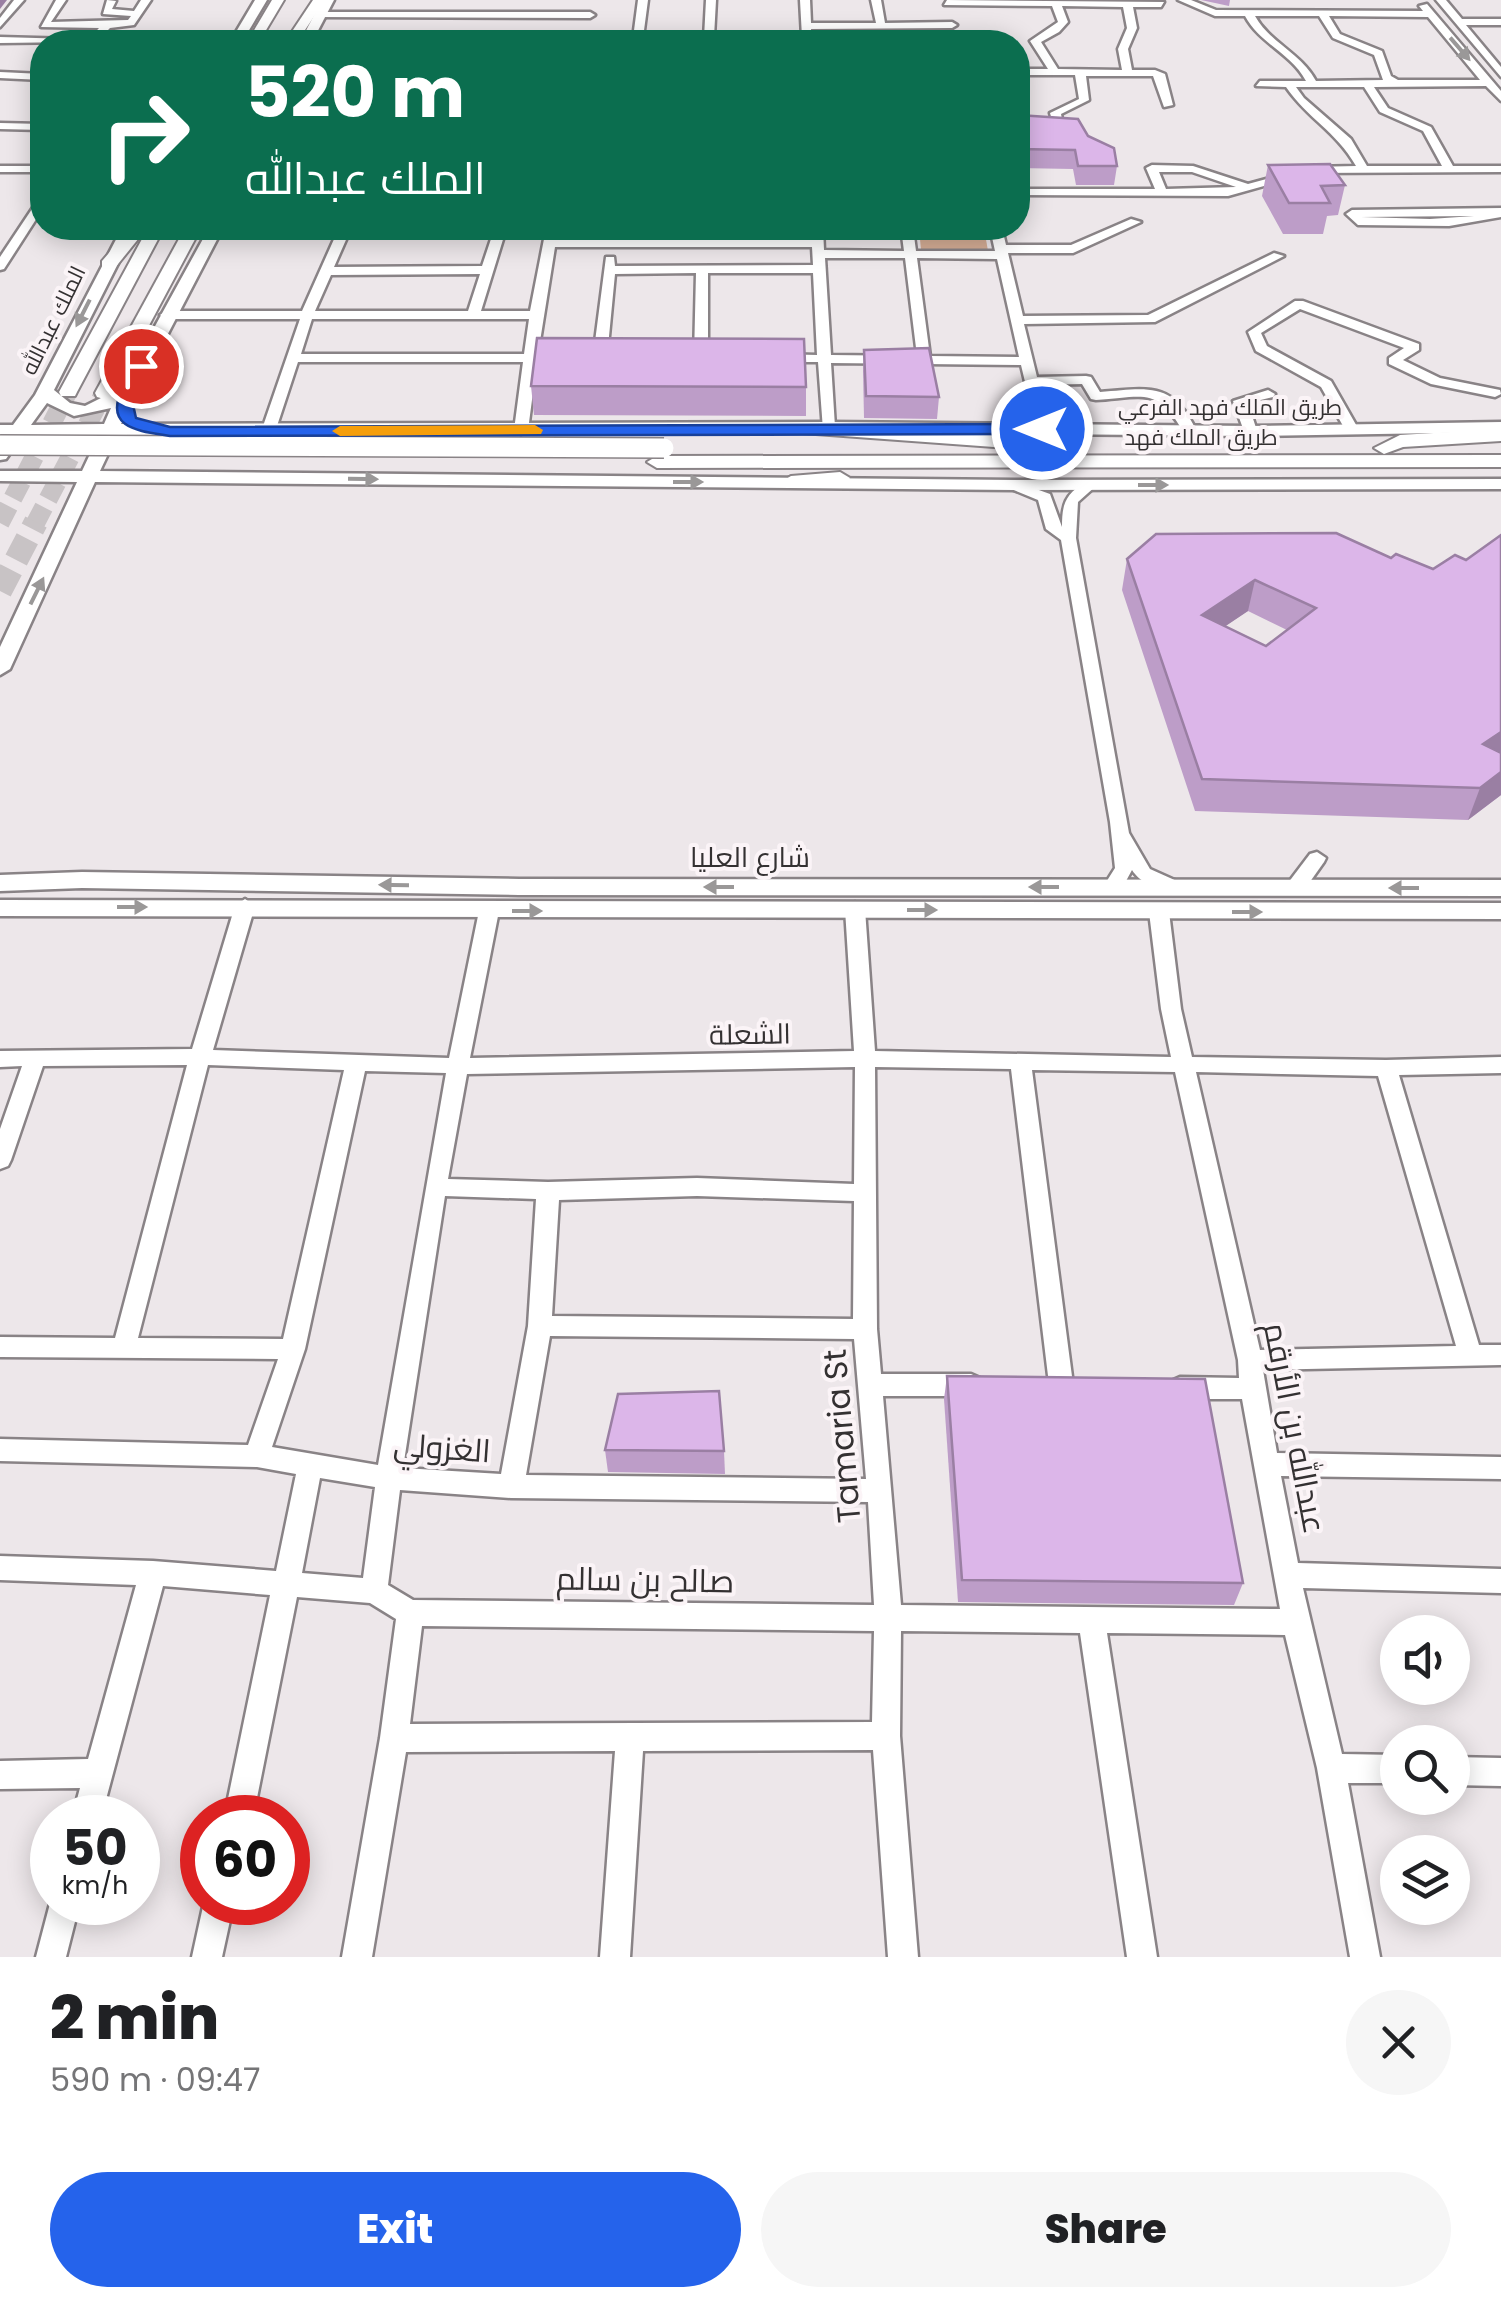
<!DOCTYPE html>
<html lang="en">
<head>
<meta charset="utf-8">
<style>
	:root { --surface:#fff; --page:#f6f6f6; --text:#202124; --muted:#757577; --accent:#2563eb }
	body { margin:0; font-family:Poppins,Cairo,sans-serif; background:var(--page); color:var(--text); height:100vh; display:flex; flex-direction:column; font-size:38px; white-space:nowrap }
	* { box-sizing:border-box; margin:0 }
	p { font-size:32px; color:var(--muted) }
	.icon { flex:none; width:55px; height:55px; fill:none; stroke:currentColor; stroke-width:2; stroke-linecap:round; stroke-linejoin:round }
	.map { position:relative; height:1957px; overflow:hidden }
	.panel { display:flex; flex-direction:column; background:var(--surface); flex:1 }
	.panel>* { flex:none }
	.top-card { position:absolute; left:30px; top:30px; width:1000px; height:210px; border-radius:40px; box-shadow:0 5px 25px #0003; background:#0b6e4f; color:#fff; overflow:hidden }
	.fabs { position:absolute; left:1380px; top:1615px; display:grid; gap:20px }
	.fabs a { display:grid; place-items:center; width:90px; height:90px; border-radius:50%; background:var(--surface); box-shadow:0 5px 25px #0003; font-size:50px }
	.speed { position:absolute; left:30px; top:1795px; display:flex; gap:20px; font-size:50px; font-weight:700; text-align:center }
	.speed>* { display:grid; place-content:center; width:130px; height:130px; border-radius:50%; background:var(--surface); box-shadow:0 5px 25px #0003; line-height:1 }
	.speed small { font-size:25px; font-weight:400 }
	.speed .limit { border:15px solid #d22; background:#fff; color:#111 }
	.pin { position:absolute; display:grid; place-items:center; width:85px; height:85px; color:#fff; margin:-42px; border:5px solid #fff; border-radius:50%; box-shadow:0 2px 10px #0007 }
	.me { position:absolute; width:110px; margin:-55px; rotate:270deg; stroke-linejoin:round; filter:drop-shadow(0 0 8px #0008) }
	.turn { display:flex; align-items:center; gap:35px; height:210px; padding:0 50px; font-size:45px }
	.turn .icon { width:130px; height:130px; stroke-width:2.5 }
	.turn b { display:block; font-size:70px; line-height:85px }
	.round { display:grid; place-items:center; flex:none; width:105px; height:105px; border-radius:52px; background:var(--page) }
	.summary { display:flex; align-items:center; justify-content:space-between; height:170px; padding:0 50px }
	h1 { font-size:60px; font-weight:800; line-height:75px }
	.action { display:flex; gap:20px; margin-top:auto; padding:20px 50px }
	.action a { flex:1; height:115px; border-radius:60px; background:var(--accent); color:#fff; font-size:40px; font-weight:800; line-height:115px; text-align:center }
	.action a+a { background:var(--page); color:var(--text) }
	.map>svg:first-child { display:block }
	.green { fill:#d5ad95 }
	.lines { fill:none; stroke-linecap:round; stroke-linejoin:round }
	.highway-tunnel-far1 { stroke:#c8c3c5; stroke-width:19; stroke-dasharray:19 9; stroke-linecap:butt }
	.highway-tunnel { stroke:#c8c3c5; stroke-width:24; stroke-dasharray:24 11; stroke-linecap:butt }
	.minor-casing { stroke:#898386; stroke-width:5 }
	.major-casing { stroke:#898386; stroke-width:5 }
	.highway-casing { stroke:#898386; stroke-width:4 }
	.minor { fill:#fff; fill-rule:evenodd }
	.major { fill:#fff; fill-rule:evenodd }
	.highway { fill:#fff; fill-rule:evenodd }
	.highway-bridge-casing { stroke:#898386; stroke-width:22; stroke-linecap:butt }
	.highway-bridge { stroke:#fff; stroke-width:19 }
	.wall { fill:#bd9dc8; fill-rule:evenodd }
	.shaded-wall { fill:#9a7fa3 }
	.building { fill:#dcb6e9; stroke:#9a7fa3; stroke-width:2.5; fill-rule:evenodd }
	.oneway { fill:#9a9898 }
	.route { fill:#2563eb; stroke:#184099; stroke-width:2.5 }
	.slow { fill:#f59e0b }
	.labels { text-anchor:middle; stroke-width:8; stroke-linejoin:round; paint-order:stroke }
	.far-street-label { font-size:22px; fill:#343132; stroke:#fbf4f7 }
	.street-label { font-size:28px; fill:#343132; stroke:#fbf4f7 }
	.near-street-label { font-size:32px; fill:#343132; stroke:#fbf4f7 }
</style>
</head>
<body>
<div class="map">
<svg width="1501" height="1957" viewBox="0 0 1501 1957">
	<rect width="100%" height="100%" fill="#ede7ea"/>
	<path class="green" d="M919,228H984L988,251L921,250Z"/>
	<g class="lines">
		<g class="highway-tunnel-far1">
			<path d="M0,523L68,392"/>
			<path d="M35,524L104,393"/>
		</g>
		<path class="highway-tunnel" d="M0,591L36,522"/>
		<g class="minor-casing">
			<g id="minor">
				<path d="M14,0H24L0,27V18Z"/>
				<path d="M56,0H66L51,22L128,20L131,16L103,14L107,0L116,1L112,9L134,11L141,0H151L134,25L110,28L96,42H86L99,28L41,27Z"/>
				<path d="M638,0H648L643,38H704L706,0H716L714,37H802L800,0H810L811,23H876L871,0H881L885,23L952,22L957,25L952,28L811,29L812,40L809,42H583L587,38H633Z"/>
				<path d="M947,0L1164,2L1161,7H1133L1137,28L1128,49L1132,70H1155L1165,74L1173,105L1164,107L1153,76H1086L1089,100L1061,114L1064,129L1055,131L1050,113L1079,99L1075,75H1018V69H1048L1030,41L1058,22L1052,6L944,5ZM1062,6L1123,7L1127,28L1118,49L1122,70L1058,69L1041,42L1059,32L1068,22Z"/>
				<path d="M1178,0H1191L1216,10L1423,11L1419,6L1427,4L1501,91V101L1486,86L1374,87L1388,108L1431,127L1453,166H1501V172L1310,173L1228,196L1018,195V189H1155L1146,168L1152,165L1193,166L1248,184L1310,167L1356,166C1336,131 1307,118 1286,87L1256,86L1260,81H1306C1291,53 1260,44 1245,16H1215ZM1255,16H1319L1333,38L1374,55L1383,80L1316,81C1301,53 1270,43 1255,16ZM1329,16L1428,17L1480,80H1398L1391,76L1382,51L1340,34ZM1296,87H1364L1380,112L1423,131L1442,166H1367L1351,139L1304,98ZM1159,172H1192L1236,187L1166,189Z"/>
				<path d="M1436,0H1446L1462,19H1501V25H1466L1501,67V77Z"/>
				<path d="M320,12H590L595,15L590,18L317,17Z"/>
				<path d="M0,37L72,39L77,42L0,43Z"/>
				<path d="M0,72L42,74V80L0,78Z"/>
				<path d="M0,123L42,124V130L0,129Z"/>
				<rect x="0" y="166" width="42" height="6"/>
				<path d="M42,199V210L4,269L0,270V257L38,200Z"/>
				<path d="M1501,208V217L1449,226L1358,225L1346,214L1352,210ZM1474,216L1430,219L1361,217Z"/>
				<path d="M1131,219L1141,222L1073,253H1008L1023,316L1148,315L1274,253L1284,256L1155,322L1024,324L1037,377L1086,376L1091,377L1100,392C1148,388 1173,381 1196,430L1194,433H1184C1157,386 1145,397 1096,400L1091,399L1082,384L1039,385L1049,429L1037,432L1021,365L831,363L835,427L823,430L818,362H777L770,358L777,354L817,355L813,273H708V357L701,361L694,357L696,273L615,274L607,357L600,361L593,357L606,257H614L615,266L813,265L812,247H555L538,354H558L565,358L558,362H537L528,430L521,434L514,430L523,362H298L275,432L263,435L261,432L300,319H166L160,315L166,311H302L339,228H556V239H812L811,228H823L824,250L904,251L901,228H913L916,251H995L990,228H1002L1006,245H1071ZM349,233H493L482,266L334,267ZM505,233L545,234L530,311H481ZM825,258H905L917,356L831,355ZM917,258L997,259L1019,357L930,356ZM480,274L468,311H315L331,275ZM312,319H529L524,354H301Z"/>
				<path d="M1295,301H1303L1419,344V350L1403,360L1440,378L1500,390L1501,394L1495,397L1431,384L1389,364V358L1404,348L1300,309L1261,333L1267,346L1331,381L1359,430L1347,433L1321,387L1256,351L1248,332Z"/>
				<path d="M1268,390L1275,394L1273,397L1248,403L1257,431L1245,434L1233,401Z"/>
				<path d="M1014,481L1050,494L1062,527C1062,504 1065,495 1085,482L1097,485L1078,502L1076,538L1129,833L1150,869L1179,882L1182,887L1179,892C1164,895 1140,883 1132,870L1120,892L1113,893L1103,887L1115,868L1110,822L1061,540L1046,529L1038,500L1009,488L1007,485Z"/>
				<path d="M1317,852L1326,858L1324,862L1302,893H1288L1285,888L1288,883L1310,854Z"/>
				<path d="M245,899L255,906L213,1050L449,1058L479,911L489,904L499,911L470,1058L854,1051L845,909L855,902L865,909L875,1051L1171,1057L1161,1009L1149,912L1159,905L1169,912L1181,1009L1192,1057L1386,1060L1501,1057V1073L1399,1075L1479,1345H1501V1365L1263,1370L1277,1453L1501,1457V1479L1281,1476L1298,1563L1501,1569V1593L1303,1588L1342,1754L1398,1755V1783H1348L1380,1957H1350L1317,1768L1285,1635L1107,1633L1157,1957H1127L1080,1633L901,1631L900,1736L918,1957H888L873,1750L643,1751L630,1957H600L615,1751L406,1752L372,1957H342L380,1738L396,1619L370,1603L297,1597L253,1818H224L270,1595L163,1586L101,1818H72L80,1788L0,1789V1761L88,1759L136,1585L0,1580V1556L153,1561L276,1571L296,1474L257,1467L0,1461V1439L248,1445L278,1359L0,1357V1337L115,1338L187,1065L43,1066L11,1160L8,1166L0,1169V1129L22,1066L0,1067V1051L192,1049L235,906ZM208,1065L344,1070L283,1339L138,1338ZM855,1067L854,1184L697,1178L548,1182L448,1179L467,1074ZM875,1067L1011,1069L1049,1384L1052,1391L1061,1395L1070,1391L1073,1384L1032,1070L1175,1072L1238,1360L1239,1378L1180,1377L1171,1381L1168,1388L1171,1395L1180,1399H1242L1280,1609L901,1605L883,1396H971L980,1392L983,1385L980,1378L971,1374H881L877,1329ZM365,1071L446,1073L378,1465L272,1447L305,1349ZM1196,1072L1378,1076L1456,1346L1260,1350ZM445,1196L536,1199L528,1326L501,1474L403,1468ZM697,1196L854,1201L853,1319L552,1316L559,1200ZM550,1336L854,1339L866,1479L526,1475ZM320,1478L375,1487L363,1578L302,1573ZM400,1490L511,1498L868,1502L874,1605L413,1600L388,1585ZM422,1626L874,1631L872,1722L410,1724Z"/>
				<path d="M1452,1757L1501,1758V1786L1452,1785Z"/>
				<path d="M52,1896V1902H80L66,1957H36Z"/>
				<path d="M204,1902H234L222,1957H192Z"/>
			</g>
		</g>
		<g class="major-casing">
			<g id="major">
				<path d="M255,0H267L242,42H230Z"/>
				<path d="M322,0H334L312,42H300Z"/>
				<path d="M122,228H136L54,390L70,403L85,406L121,388L209,228H223L121,424L828,422L1250,426L1501,422V432L1250,436L828,432L117,435L100,471L1014,480L1501,479V489L1014,490L95,482L10,669L0,675V647L77,482L0,481V471H82L99,435H23L6,459L0,460V443L5,435H0V425H13L35,395ZM47,403L74,416L111,408L104,424L31,425Z"/>
				<path d="M82,872L519,879L1501,880V896L519,895L82,888L0,891V875Z"/>
				<path d="M0,900L1501,903V919L0,916Z"/>
			</g>
		</g>
		<g class="highway-casing">
			<g id="highway">
				<path d="M272,0H284L259,42H247Z"/>
				<path d="M313,0H325L297,42H285Z"/>
				<path d="M131,228H147L114,269H102V261Z"/>
				<path d="M148,228H164L77,392L75,396H61L59,392Z"/>
				<path d="M185,228H201L113,393L104,399L97,397L95,393Z"/>
				<path d="M809,423L1036,438L1046,444L1036,450L802,433L799,429Z"/>
				<path d="M1501,429V441L1403,447L1384,454L1374,448L1400,435Z"/>
				<path d="M1501,455V467L657,468L647,462L657,456Z"/>
				<path d="M840,472L850,478L847,482L791,488L781,482L791,476Z"/>
			</g>
		</g>
		<use href="#minor" class="minor"/>
		<use href="#major" class="major"/>
		<use href="#highway" class="highway"/>
		<g class="highway-bridge-casing">
			<path id="highway-bridge" d="M0,445L664,448"/>
		</g>
		<use href="#highway-bridge" class="highway-bridge"/>
	</g>
	<g class="wall">
		<path d="M1201,0H1230L1229,6Z"/>
		<path d="M1018,115L1088,136L1117,166L1114,185H1076L1073,169L1018,168Z"/>
		<path d="M1268,165L1345,185L1338,215L1327,216L1323,234H1283L1262,196Z"/>
		<path d="M864,350L939,397L937,419L864,418L863,371Z"/>
		<path d="M531,386L806,387V416L534,415Z"/>
		<path d="M1501,535V795L1468,820L1195,811L1122,590L1127,559L1391,558L1433,569L1466,560ZM1248,611L1287,630L1266,646L1225,626Z"/>
		<path d="M947,1376L1243,1583L1234,1605L958,1602L944,1399Z"/>
		<path d="M605,1450L724,1451L725,1474L608,1472Z"/>
	</g>
	<g class="shaded-wall">
		<path d="M0,0H7L0,9Z"/>
		<path d="M1255,580L1248,611L1196,646L1202,615Z"/>
		<path d="M1501,732V751L1499,757L1483,744Z"/>
		<path d="M1501,772V795L1468,820L1480,788Z"/>
	</g>
	<g class="building">
		<path d="M1018,115L1078,119L1088,136L1114,148L1117,166H1078L1075,150L1018,149Z"/>
		<path d="M1330,164L1345,185L1321,186L1330,203H1289L1268,165Z"/>
		<path d="M537,338L804,339L806,387L531,386Z"/>
		<path d="M929,348L939,397L866,396L864,350Z"/>
		<path d="M1336,533L1391,558L1396,554L1433,569L1455,555L1466,560L1501,535V732L1483,744L1501,753V772L1480,788L1202,779L1127,559L1156,534ZM1255,580L1316,608L1266,646L1202,615Z"/>
		<path d="M947,1376L1205,1379L1243,1583L962,1580Z"/>
		<path d="M719,1391L724,1451L605,1450L618,1394Z"/>
	</g>
	<defs><path id="oneway-solid" d="M-6-.8H1V-3.2L6.5 0L1 3.2V.8H-6Z" transform="scale(2.5)"/></defs>
	<g class="oneway">
		<use href="#oneway-solid" transform="translate(1460 49) rotate(49)"/>
		<use href="#oneway-solid" transform="translate(83 313) rotate(117)"/>
		<use href="#oneway-solid" transform="translate(363 479) rotate(1)"/>
		<use href="#oneway-solid" transform="translate(688 482)"/>
		<use href="#oneway-solid" transform="translate(1153 485)"/>
		<use href="#oneway-solid" transform="translate(37 591) rotate(-64)"/>
		<use href="#oneway-solid" transform="translate(394 885) rotate(-179)"/>
		<use href="#oneway-solid" transform="translate(719 887) rotate(-180)"/>
		<use href="#oneway-solid" transform="translate(1044 887) rotate(-180)"/>
		<use href="#oneway-solid" transform="translate(1404 888) rotate(-180)"/>
		<use href="#oneway-solid" transform="translate(132 907)"/>
		<use href="#oneway-solid" transform="translate(922 910)"/>
		<use href="#oneway-solid" transform="translate(527 911)"/>
		<use href="#oneway-solid" transform="translate(1247 912)"/>
	</g>
	<path class="route" d="M141,361L148,366L132,400L136,418L170,427L1042,424L1050,429L1042,434L170,436C140,431 102,429 123,387C128,376 131,366 141,361Z"/>
	<path class="slow" d="M535,425L543,430L541,434L340,436L332,431L340,426Z"/>
	<g class="labels">
		<g class="far-street-label">
			<text transform="translate(53 320) rotate(-64)" y="8">الملك عبدالله</text>
			<text x="1230" y="415">طريق الملك فهد الفرعي</text>
			<text x="1201" y="445">طريق الملك فهد</text>
		</g>
		<g class="street-label">
			<text x="750" y="867">شارع العليا</text>
			<text transform="translate(750 1034) rotate(-1)" y="10">الشعلة</text>
		</g>
		<g class="near-street-label">
			<text transform="translate(1295 1428) rotate(79)" y="11">عبدالله بن الأرقم</text>
			<text transform="translate(842 1436) rotate(-95)" y="11">Tamaria St</text>
			<text transform="translate(442 1448) rotate(4)" y="11">الغزولي</text>
			<text transform="translate(645 1580) rotate(1)" y="11">صالح بن سالم</text>
		</g>
	</g>
</svg>
<div class="fabs">
<a><svg class="icon" aria-label="sound" viewBox="0 0 24 24"><path d="M4 9h4l5-4v14l-5-4H4zM17 9q2 3 0 6"/></svg></a>
<a><svg class="icon" aria-label="search" viewBox="0 0 24 24"><circle cx="10" cy="10" r="6"/><path d="M15 15l6 6"/></svg></a>
<a><svg class="icon" aria-label="layers" viewBox="0 0 24 24"><path d="M12 4l9 5-9 5-9-5zM3 14l9 5 9-5"/></svg></a>
</div>
<div class="speed"><div>50<small>km/h</small></div><div class="limit">60</div></div>
<div class="pin" style="left:141px;top:366px;background:#d93025"><svg class="icon" aria-label="arrive" viewBox="0 0 24 24"><path d="M6 21V4h12l-3 4 3 4H6"/></svg></div>
<svg class="me" style="left:1042px;top:429px" viewBox="-20 -20 40 40"><circle r="17" fill="#2563eb" stroke="#fff" stroke-width="3"/><path d="M0-11L8 9 0 5-8 9z" fill="#fff"/></svg>
<div class="top-card">
<div class="turn"><svg class="icon" aria-label="right" viewBox="0 0 24 24"><path d="M7 20v-9h11M14 6l5 5-5 5"/></svg><div><b>520 m</b>الملك عبدالله</div></div>
</div>
</div>
<section class="panel">
<div class="summary"><div><h1>2 min</h1><p>590 m · 09:47</p></div><a class="round"><svg class="icon" aria-label="close" viewBox="0 0 24 24"><path d="M6 6l12 12M18 6L6 18"/></svg></a></div>
<div class="action"><a>Exit</a><a>Share</a></div>
</section>
</body>
</html>
